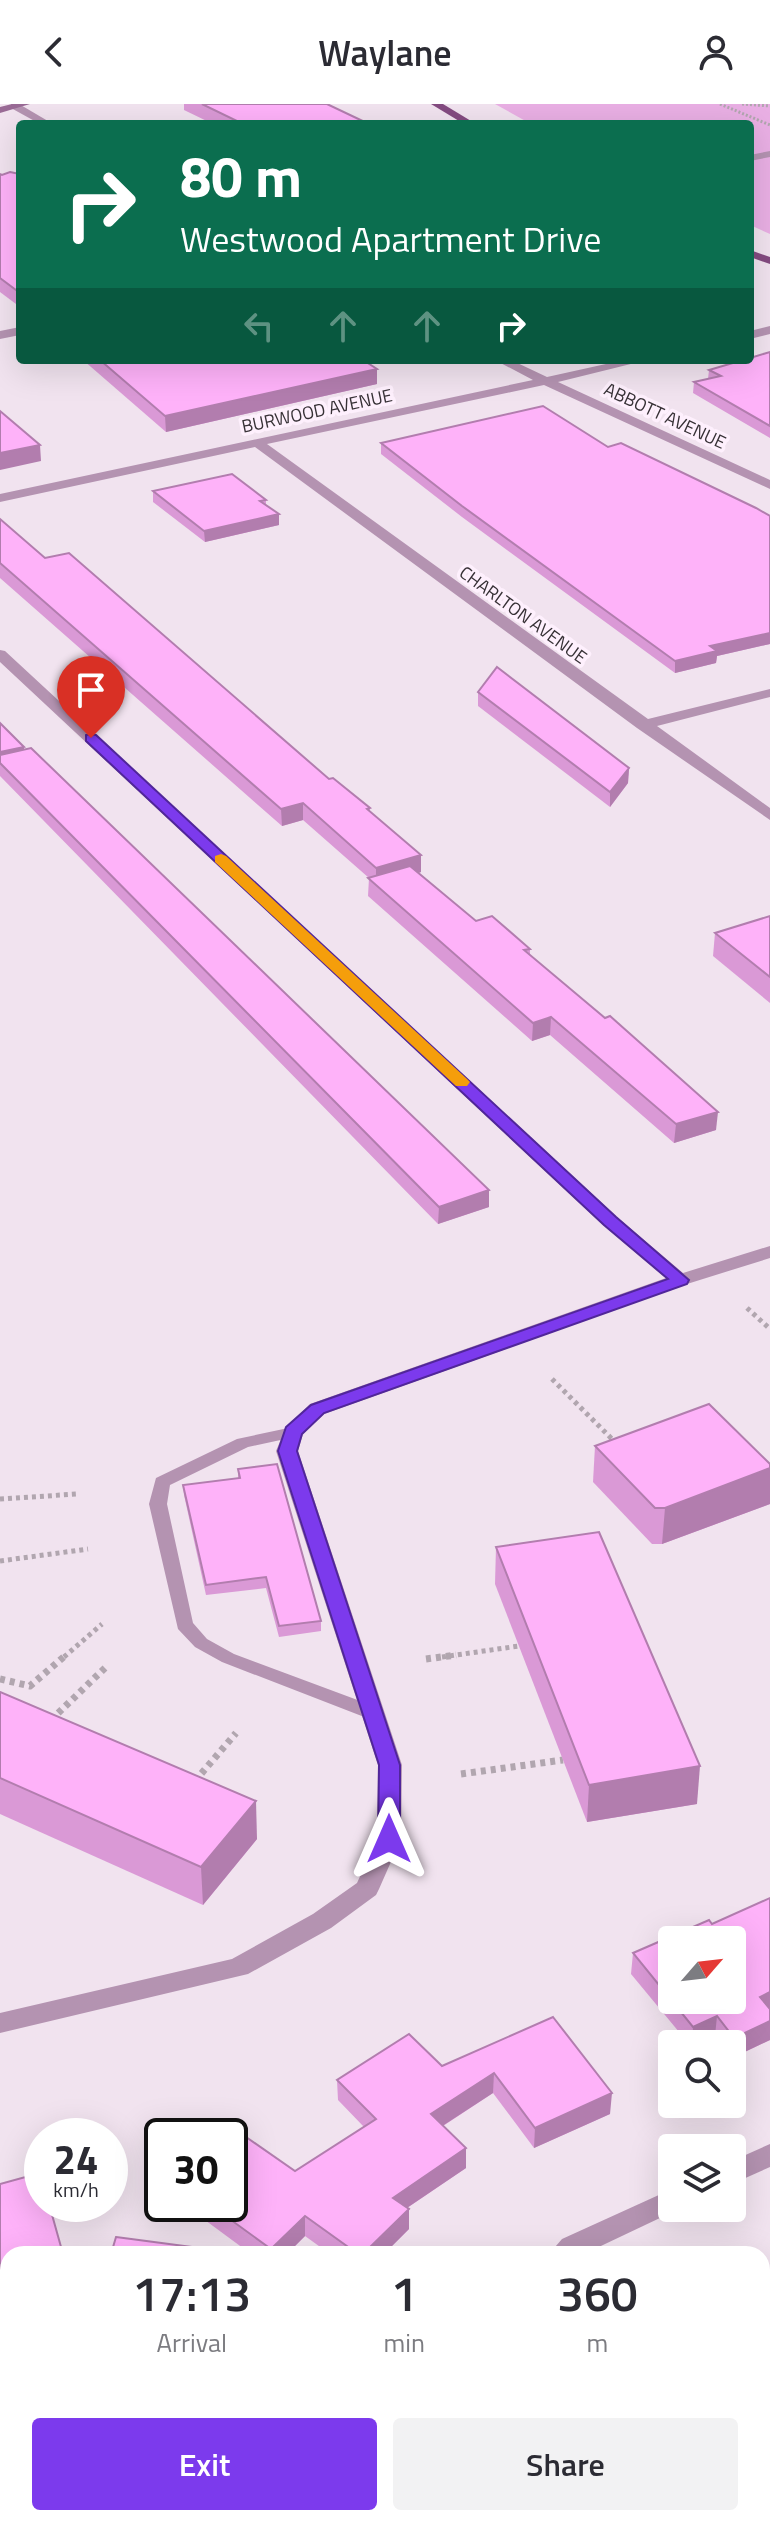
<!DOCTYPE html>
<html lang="en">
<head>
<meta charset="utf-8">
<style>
	:root { --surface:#fff; --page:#f2f2f3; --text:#2b2b33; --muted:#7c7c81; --accent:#7c3aed }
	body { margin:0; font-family:"Titillium Web",sans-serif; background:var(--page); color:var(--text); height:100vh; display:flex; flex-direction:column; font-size:30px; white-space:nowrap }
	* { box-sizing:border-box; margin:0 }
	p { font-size:26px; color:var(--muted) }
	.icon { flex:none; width:44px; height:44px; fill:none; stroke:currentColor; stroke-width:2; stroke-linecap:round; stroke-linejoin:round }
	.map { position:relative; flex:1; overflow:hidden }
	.drawer { position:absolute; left:0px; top:2142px; width:770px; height:280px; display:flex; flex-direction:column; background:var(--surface); border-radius:24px 24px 0 0; box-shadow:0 8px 32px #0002 }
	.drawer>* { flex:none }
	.top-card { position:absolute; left:16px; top:16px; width:738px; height:244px; border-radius:8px; box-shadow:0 8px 32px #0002; background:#0b6e4f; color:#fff; overflow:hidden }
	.needle { width:52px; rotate:62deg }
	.controls { position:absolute; left:658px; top:1822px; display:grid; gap:16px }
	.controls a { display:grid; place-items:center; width:88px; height:88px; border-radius:8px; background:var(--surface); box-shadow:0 8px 32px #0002; font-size:40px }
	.speed { position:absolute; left:24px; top:2014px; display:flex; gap:16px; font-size:40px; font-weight:700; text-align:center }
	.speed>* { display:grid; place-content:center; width:104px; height:104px; border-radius:50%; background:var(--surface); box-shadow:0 8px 32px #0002; line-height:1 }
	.speed small { font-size:20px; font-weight:400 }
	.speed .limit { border:4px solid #111; border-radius:12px; background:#fff; color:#111 }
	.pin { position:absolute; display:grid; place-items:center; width:68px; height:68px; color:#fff; margin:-82px -34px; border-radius:50% 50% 50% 0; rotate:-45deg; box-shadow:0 0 8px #0007 }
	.pin .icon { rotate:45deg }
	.me { position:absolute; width:88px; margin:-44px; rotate:0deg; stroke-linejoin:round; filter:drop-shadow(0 0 6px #0008) }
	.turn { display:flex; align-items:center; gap:28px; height:168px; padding:0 32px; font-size:36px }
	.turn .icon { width:104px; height:104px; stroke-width:2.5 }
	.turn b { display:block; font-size:56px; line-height:68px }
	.lanes { display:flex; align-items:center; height:76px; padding:0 32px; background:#0003; justify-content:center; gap:40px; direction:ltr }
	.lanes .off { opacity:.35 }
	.eta { display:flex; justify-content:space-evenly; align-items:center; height:136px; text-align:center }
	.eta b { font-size:48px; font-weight:600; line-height:56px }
	.primary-button { display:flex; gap:16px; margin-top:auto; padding:16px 32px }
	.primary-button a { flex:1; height:92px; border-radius:8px; background:var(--accent); color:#fff; font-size:32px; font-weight:600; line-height:92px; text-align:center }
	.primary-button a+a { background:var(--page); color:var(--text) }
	header { display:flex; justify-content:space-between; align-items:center; height:104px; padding:0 32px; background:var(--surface); font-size:36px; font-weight:600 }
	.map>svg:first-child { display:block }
	.green { fill:#e9afe4 }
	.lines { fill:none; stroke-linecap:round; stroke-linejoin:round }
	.path-far2 { stroke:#b1a6af; stroke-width:3; stroke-dasharray:2 2; stroke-linecap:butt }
	.path-far1 { stroke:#b1a6af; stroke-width:5; stroke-dasharray:4 4; stroke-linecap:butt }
	.path { stroke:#b1a6af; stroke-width:7; stroke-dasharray:5 5; stroke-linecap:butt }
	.lane { fill:#b493b1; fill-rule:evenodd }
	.street { fill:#b493b1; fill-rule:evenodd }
	.secondary { fill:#996a95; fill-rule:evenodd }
	.primary { fill:#844b81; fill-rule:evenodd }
	.wall { fill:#da99d6 }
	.shaded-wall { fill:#b27dae }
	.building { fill:#feb2f9; stroke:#b27dae; stroke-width:2; fill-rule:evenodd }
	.route { fill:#7c3aed; stroke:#51269a; stroke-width:2 }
	.slow { fill:#f59e0b }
	.labels { text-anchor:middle; stroke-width:7; stroke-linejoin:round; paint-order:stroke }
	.far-street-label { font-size:18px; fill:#373136; stroke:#fef0fd }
</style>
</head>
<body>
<header><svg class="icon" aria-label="back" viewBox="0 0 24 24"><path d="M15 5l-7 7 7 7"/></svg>Waylane<svg class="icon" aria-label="person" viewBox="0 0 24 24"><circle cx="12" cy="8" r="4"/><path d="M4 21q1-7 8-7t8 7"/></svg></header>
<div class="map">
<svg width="770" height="2422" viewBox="0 0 770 2422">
	<rect width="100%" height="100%" fill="#f1e3ef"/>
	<path class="green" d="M495,0H770V130L750,121V20H531Z"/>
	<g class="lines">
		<g class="path-far2">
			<path d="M720,0L770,21"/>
			<path d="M742,0L770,2"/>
		</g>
		<g class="path-far1">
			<path d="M747,1204L770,1225"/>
			<path d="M552,1275L616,1339"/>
			<path d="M0,1395L77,1390"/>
			<path d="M0,1457L88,1445"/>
			<path d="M64,1553L102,1520"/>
			<path d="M442,1553L519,1542"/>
		</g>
		<g class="path">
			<path d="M426,1555L456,1551"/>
			<path d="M0,1575L30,1582L66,1551"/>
			<path d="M51,1616L108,1561"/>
			<path d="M461,1670L563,1656"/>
			<path d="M195,1677L236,1629"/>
		</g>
		<g class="lane">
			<path d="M770,47V53L750,57V51Z"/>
			<path d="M293,1323L301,1328L299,1332L248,1343L170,1381L167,1400L193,1519L207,1535L234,1550L379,1604L381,1609L379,1614L372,1616L222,1558L195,1543L178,1525L149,1400L156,1374L237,1335Z"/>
		</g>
		<g class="street">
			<path d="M11,0H19L53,20H40L11,4Z"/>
			<path d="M770,222V230L750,235V227Z"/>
			<path d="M20,223V231L0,235V227Z"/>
			<path d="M495,256H511L547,273L624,256H647L558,278L770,376V385L544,281L267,340L648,615L770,585V593L657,622L770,704V716L637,624L255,343L0,398V390L533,276Z"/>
			<path d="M0,546L5,547L617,1113L683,1169L770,1142V1154L687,1180L324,1310L303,1330L298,1347L402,1661L401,1735L379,1785L376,1791L331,1824L248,1870L0,1929V1909L232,1855L313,1810L357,1779L377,1735L378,1661L276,1347L286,1323L310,1300L666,1174L603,1121L0,558Z"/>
			<path d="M770,2040V2063L732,2080V2057Z"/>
			<path d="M672,2085V2104H681L584,2150H549L562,2135Z"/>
			<path d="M354,2414H384L381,2422H351Z"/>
		</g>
		<path class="secondary" d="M12,0H30L0,9V3Z"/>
		<g class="primary">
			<path d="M431,0H443L476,20H464Z"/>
			<path d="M750,146L770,153V160L750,153Z"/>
		</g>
	</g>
	<g class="wall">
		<path d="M184,0H327L369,20H213L184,6Z"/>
		<path d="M0,70H20V203L0,188Z"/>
		<path d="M770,248V334L693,289L694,278L708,275L709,266Z"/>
		<path d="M83,256H363L377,280L166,328Z"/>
		<path d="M381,339L608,343L770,412V540L717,552L716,559L675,569L462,413L381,350Z"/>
		<path d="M153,387L266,396V401L279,421L205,438L153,398Z"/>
		<path d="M0,415L45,454L329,675L370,704V709L421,768L419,769L476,817L530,845V851L716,1026L674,1039L550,931L532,937L368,792L369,774L303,716L282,722L0,474Z"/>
		<path d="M478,588L629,664L628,679L610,703L478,602Z"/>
		<path d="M0,619L24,645L489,1086V1103L438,1120L0,672Z"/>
		<path d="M770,812V899L713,852L715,829Z"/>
		<path d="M595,1342L770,1400L662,1440H652L593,1378Z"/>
		<path d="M238,1365L321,1517V1527L279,1533L266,1484L206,1491L184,1391L183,1381L238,1374Z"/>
		<path d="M496,1443L697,1700L587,1718L495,1480Z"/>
		<path d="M0,1588L257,1735L203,1801L0,1710Z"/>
		<path d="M770,1794V1936L732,1954V1940H721L715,1932L698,1940H689L631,1870L633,1849L712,1820Z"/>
		<path d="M553,1913L610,2010L534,2044L493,1989L443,2022L466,2044V2064L407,2104L409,2105V2125L384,2150H330L305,2132L287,2150H251L194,2108L193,2100H230L295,2067L364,2023L338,1996L337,1976L442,1962Z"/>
		<path d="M0,2080L8,2150V2192L5,2193L0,2176Z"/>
	</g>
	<g class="shaded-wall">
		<path d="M377,265V280L166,328L165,312Z"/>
		<path d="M40,341L41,357L0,366V349Z"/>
		<path d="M279,410V421L205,438L204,427Z"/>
		<path d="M770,529V540L717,552L716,559L675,569V557L710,542Z"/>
		<path d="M24,643V652L0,658V648Z"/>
		<path d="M629,664L628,679L610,703V688Z"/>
		<path d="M303,699V716L282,722L281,705Z"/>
		<path d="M421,751V768L376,781V764Z"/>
		<path d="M551,913L550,931L532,937L533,919Z"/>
		<path d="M718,1008L716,1026L674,1039L676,1020Z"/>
		<path d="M489,1086V1103L438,1120L439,1103Z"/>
		<path d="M770,1364V1400L662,1440L665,1404Z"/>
		<path d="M700,1662L697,1700L587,1718L589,1681Z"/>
		<path d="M256,1697L257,1735L203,1801L201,1763Z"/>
		<path d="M770,1888V1908L760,1893Z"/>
		<path d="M717,1912L715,1932L698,1940H692L693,1923Z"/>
		<path d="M770,1917V1936L732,1954L734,1934Z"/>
		<path d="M494,1969L493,1989L430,2030L431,2010Z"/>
		<path d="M612,1989L610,2010L534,2044L535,2024Z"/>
		<path d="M466,2044V2064L392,2114L393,2094Z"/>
		<path d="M409,2105V2125L384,2150H363Z"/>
		<path d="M305,2112V2132L287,2150H271V2145Z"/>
		<path d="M8,2171V2192L5,2193L2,2173Z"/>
		<path d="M770,2325V2344L762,2348V2329Z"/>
		<path d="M620,2414H625L622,2422H617Z"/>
	</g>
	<g class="building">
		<path d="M202,0H327L369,20H243Z"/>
		<path d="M10,68L20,70V189L0,174V70L2,71Z"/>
		<path d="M770,248V322L694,278L721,272L709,266L743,256H750V254Z"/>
		<path d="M100,256H363L377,265L165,312Z"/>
		<path d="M543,302L608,343L621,339L756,404L770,412V529L710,542L717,547L675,557L462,402L381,339Z"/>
		<path d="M0,307L40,341L0,349Z"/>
		<path d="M232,370L266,396L260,397L279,410L204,427L153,387Z"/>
		<path d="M0,415L45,454L69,449L329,675L333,674L370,704L367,705L421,751L376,764L303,699L281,705L0,459Z"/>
		<path d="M497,563L629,664L610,688L478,588Z"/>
		<path d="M0,619L24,643L0,648Z"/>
		<path d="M31,644L489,1086L439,1103L0,659V651Z"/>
		<path d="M410,762L476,817L492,812L530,845L524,846L605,914L610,912L718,1008L676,1020L551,913L533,919L368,774Z"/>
		<path d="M770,812V873L715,829Z"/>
		<path d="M709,1300L770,1360V1364L665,1404H655L595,1342Z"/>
		<path d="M277,1360L321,1517L279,1522L266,1473L206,1481L183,1381L240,1374L238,1365Z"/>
		<path d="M599,1428L700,1662L589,1681L496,1443Z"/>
		<path d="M0,1588L256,1697L201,1763L0,1674Z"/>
		<path d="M770,1794V1888L760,1893L770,1905V1917L734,1934L717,1912L693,1923L633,1849L709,1816L712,1820ZM672,1836H732V1896H672Z"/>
		<path d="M553,1913L612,1989L535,2024L494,1969L431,2010L466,2044L393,2094L409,2105L363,2150H358L305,2112L271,2145L209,2100H230V2047L246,2033L295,2067L376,2015L337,1976L409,1930L442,1962Z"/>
		<path d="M40,2069L42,2077V2100H49L63,2150H8V2171L2,2173L0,2164V2080Z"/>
		<path d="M116,2133L245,2150H111Z"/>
		<path d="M762,2276L770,2287V2325L762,2329Z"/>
		<path d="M92,2414H185L188,2422H87L85,2416Z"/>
		<path d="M527,2414H620L617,2422H524Z"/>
	</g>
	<path class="route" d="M91,630L96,631L616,1113L689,1176L687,1180L324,1309L302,1330L297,1347L400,1661V1735L397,1741H382L378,1735L379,1661L278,1347L286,1323L311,1301L668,1175L604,1121L86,637V631Z"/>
	<path class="slow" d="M221,750L226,752L467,975L470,978L467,982H456L215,758V752Z"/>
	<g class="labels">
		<g class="far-street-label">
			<text transform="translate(317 307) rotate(-12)" y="6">BURWOOD AVENUE</text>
			<text transform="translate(665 312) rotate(25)" y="6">ABBOTT AVENUE</text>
			<text transform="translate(523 511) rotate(36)" y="6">CHARLTON AVENUE</text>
		</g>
	</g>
</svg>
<div class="controls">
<a><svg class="needle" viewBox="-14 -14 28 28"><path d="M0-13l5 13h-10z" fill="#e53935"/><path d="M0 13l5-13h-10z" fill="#7c7c81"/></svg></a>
<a><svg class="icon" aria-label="search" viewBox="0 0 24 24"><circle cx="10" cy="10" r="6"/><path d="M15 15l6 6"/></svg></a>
<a><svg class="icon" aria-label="layers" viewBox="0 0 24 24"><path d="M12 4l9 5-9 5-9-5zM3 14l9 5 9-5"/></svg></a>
</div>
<div class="speed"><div>24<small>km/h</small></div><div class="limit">30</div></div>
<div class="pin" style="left:91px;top:634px;background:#d93025"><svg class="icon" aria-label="arrive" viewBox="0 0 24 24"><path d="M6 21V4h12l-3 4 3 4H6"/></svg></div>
<svg class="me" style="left:389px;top:1735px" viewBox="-20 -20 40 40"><path d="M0-17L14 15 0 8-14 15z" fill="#7c3aed" stroke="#fff" stroke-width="4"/></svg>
<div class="top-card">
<div class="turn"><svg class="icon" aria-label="right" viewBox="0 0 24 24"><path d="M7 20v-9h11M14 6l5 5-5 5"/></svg><div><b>80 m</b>Westwood Apartment Drive</div></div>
<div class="lanes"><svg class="icon off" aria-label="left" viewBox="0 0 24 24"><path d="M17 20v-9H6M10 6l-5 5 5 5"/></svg><svg class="icon off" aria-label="ahead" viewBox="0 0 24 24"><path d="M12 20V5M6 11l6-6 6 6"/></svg><svg class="icon off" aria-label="ahead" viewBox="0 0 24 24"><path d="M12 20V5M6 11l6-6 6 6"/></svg><svg class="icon" aria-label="right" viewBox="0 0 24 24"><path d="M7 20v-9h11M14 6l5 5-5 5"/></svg></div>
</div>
<section class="drawer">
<div class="eta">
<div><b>17:13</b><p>Arrival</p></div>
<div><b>1</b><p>min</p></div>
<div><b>360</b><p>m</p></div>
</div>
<div class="primary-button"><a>Exit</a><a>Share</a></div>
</section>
</div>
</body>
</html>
